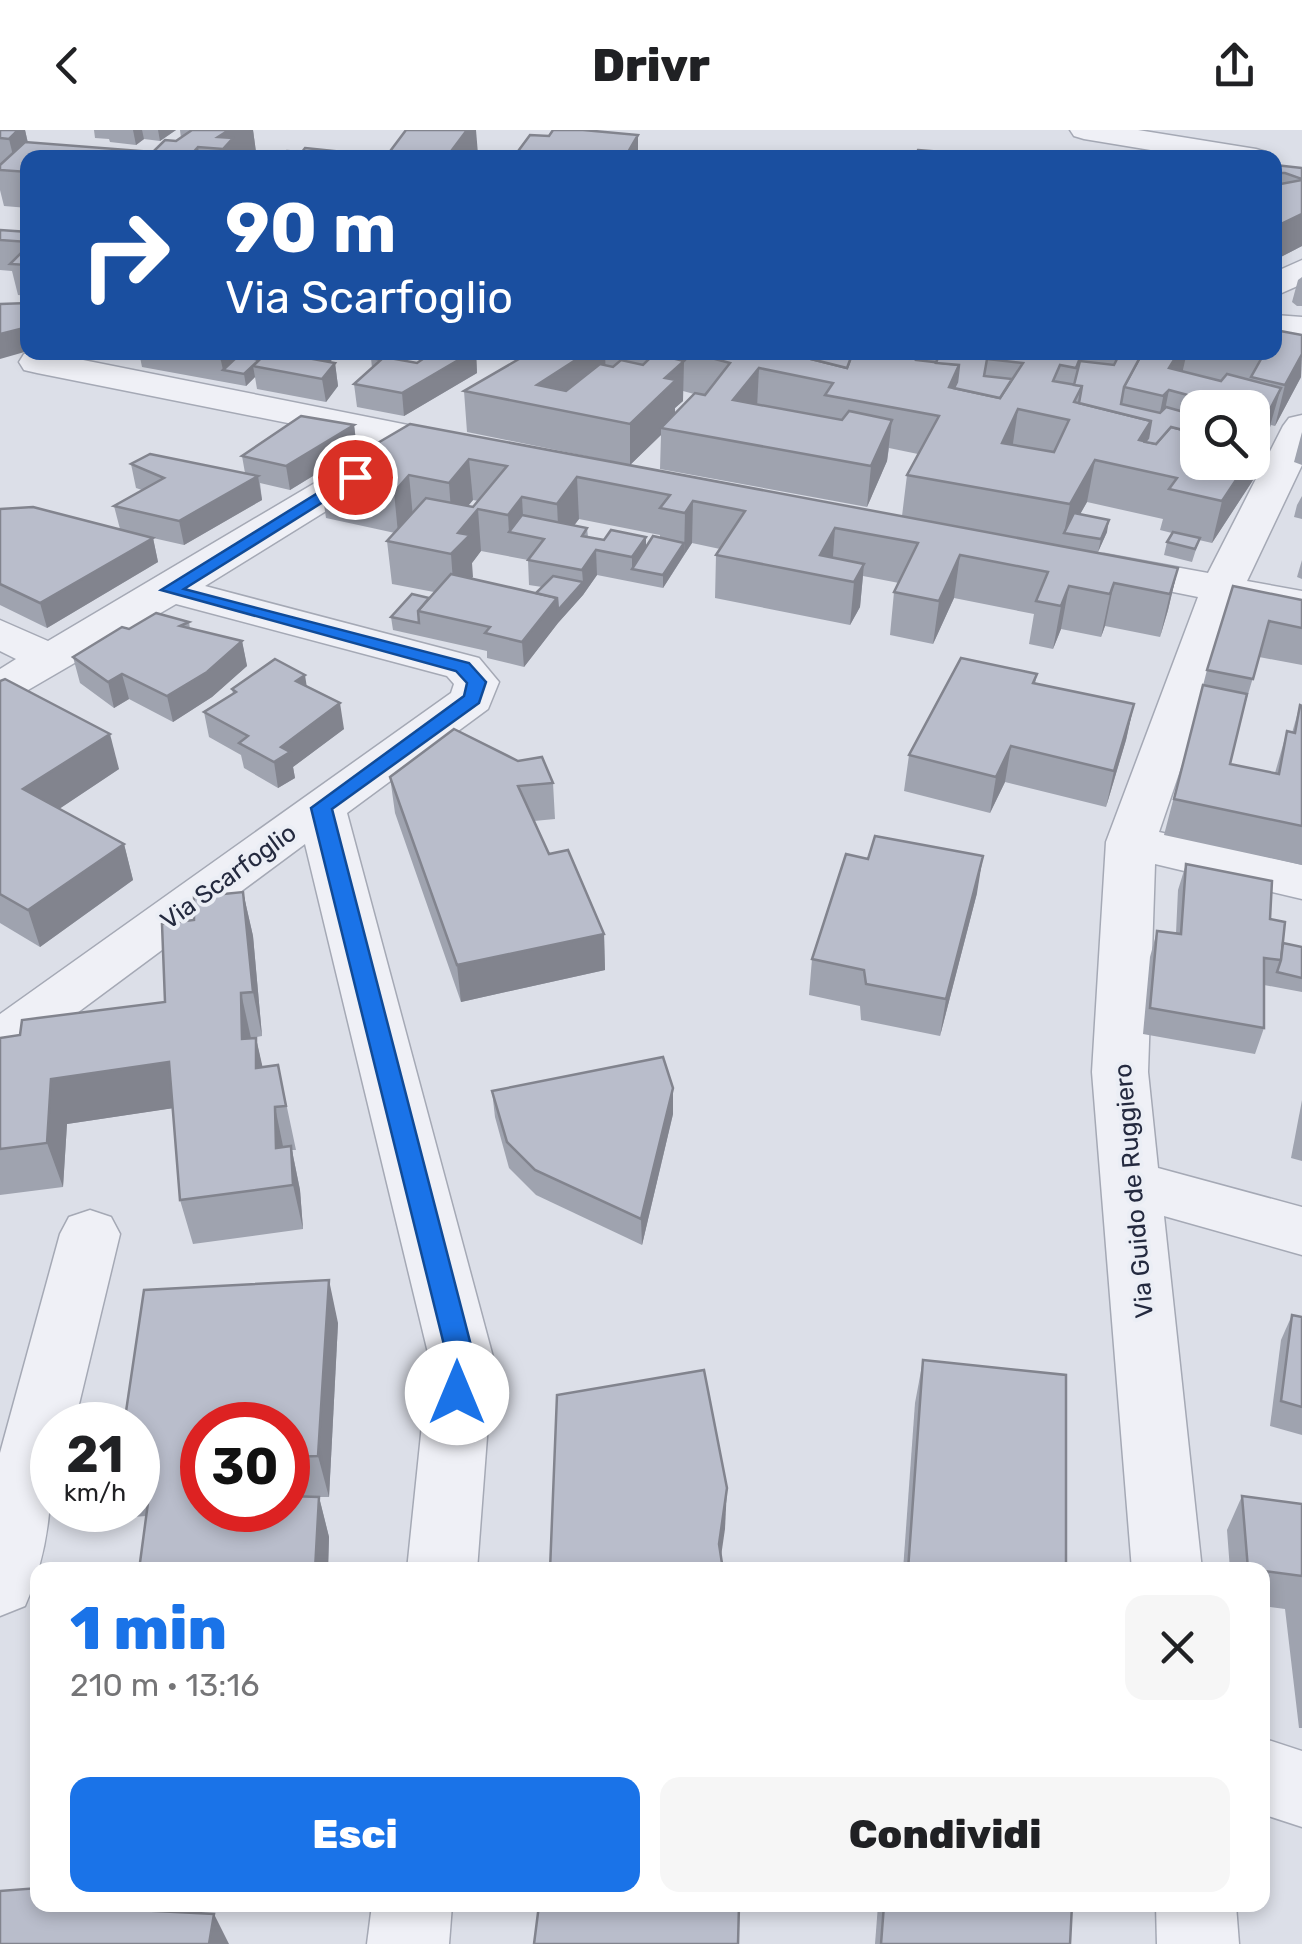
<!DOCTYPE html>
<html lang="it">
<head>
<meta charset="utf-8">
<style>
	:root { --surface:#fff; --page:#f6f6f6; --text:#202124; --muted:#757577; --accent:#1a73e8 }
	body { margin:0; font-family:Rubik,sans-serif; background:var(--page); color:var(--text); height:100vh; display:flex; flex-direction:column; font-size:38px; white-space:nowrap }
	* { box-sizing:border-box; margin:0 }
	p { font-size:32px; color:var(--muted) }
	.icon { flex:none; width:55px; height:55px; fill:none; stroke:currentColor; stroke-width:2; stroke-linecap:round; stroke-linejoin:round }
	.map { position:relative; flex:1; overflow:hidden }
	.side { position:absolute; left:30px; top:1432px; width:1240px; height:350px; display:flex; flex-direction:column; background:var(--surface); border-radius:20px; box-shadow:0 5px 15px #0003 }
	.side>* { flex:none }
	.banner { position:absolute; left:20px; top:20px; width:1262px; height:210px; border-radius:20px; box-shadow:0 5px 15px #0003; background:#1a4fa0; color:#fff; overflow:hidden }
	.fabs { position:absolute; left:1180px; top:260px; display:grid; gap:20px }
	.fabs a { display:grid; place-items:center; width:90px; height:90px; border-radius:20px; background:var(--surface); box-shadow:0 5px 15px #0003; font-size:50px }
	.speed { position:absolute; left:30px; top:1272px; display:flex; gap:20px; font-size:50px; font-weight:700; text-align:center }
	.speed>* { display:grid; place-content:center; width:130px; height:130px; border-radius:50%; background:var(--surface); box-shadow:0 5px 15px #0003; line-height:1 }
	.speed small { font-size:25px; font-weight:400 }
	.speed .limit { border:15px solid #d22; background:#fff; color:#111 }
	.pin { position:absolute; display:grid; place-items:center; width:85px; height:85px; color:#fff; margin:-42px; border:5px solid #fff; border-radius:50%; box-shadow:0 2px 10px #0007 }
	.me { position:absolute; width:110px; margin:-55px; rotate:0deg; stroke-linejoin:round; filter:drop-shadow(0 0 8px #0008) }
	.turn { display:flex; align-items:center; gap:35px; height:210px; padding:0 40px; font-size:45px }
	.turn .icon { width:130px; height:130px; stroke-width:2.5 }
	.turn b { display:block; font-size:70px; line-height:85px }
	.round { display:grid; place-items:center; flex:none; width:105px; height:105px; border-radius:20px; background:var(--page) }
	.headline { display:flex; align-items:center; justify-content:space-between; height:170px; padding:0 40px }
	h1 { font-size:60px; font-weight:800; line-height:75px; color:var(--accent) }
	.primary-button { display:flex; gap:20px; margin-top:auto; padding:20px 40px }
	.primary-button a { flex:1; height:115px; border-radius:20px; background:var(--accent); color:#fff; font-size:40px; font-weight:800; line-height:115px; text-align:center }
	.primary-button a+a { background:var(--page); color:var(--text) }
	header { display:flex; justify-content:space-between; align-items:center; height:130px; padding:0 40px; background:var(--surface); font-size:45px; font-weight:800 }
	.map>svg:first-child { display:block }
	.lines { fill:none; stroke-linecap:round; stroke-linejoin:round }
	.minor-casing { stroke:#a5a9b5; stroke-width:3 }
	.minor { fill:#eff0f6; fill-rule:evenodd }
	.wall { fill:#9fa3af; fill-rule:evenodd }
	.shaded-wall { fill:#82848e }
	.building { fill:#b9bdcb; stroke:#82848e; stroke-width:2.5; fill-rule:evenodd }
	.route { fill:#1a73e8; stroke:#114b97; stroke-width:2.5 }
	.labels { text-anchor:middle; stroke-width:8; stroke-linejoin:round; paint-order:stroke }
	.street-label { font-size:25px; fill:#242a3f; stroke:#ebeef5 }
</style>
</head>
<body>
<header><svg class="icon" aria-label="back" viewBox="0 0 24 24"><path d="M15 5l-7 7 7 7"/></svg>Drivr<svg class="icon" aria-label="share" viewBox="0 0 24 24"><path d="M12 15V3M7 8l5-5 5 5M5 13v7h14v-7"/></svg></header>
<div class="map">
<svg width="1302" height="1814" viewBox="0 0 1302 1814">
	<rect width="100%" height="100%" fill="#dcdfe8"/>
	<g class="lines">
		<g class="minor-casing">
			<g id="minor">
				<path d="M1070,0H1138L1256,19L1266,22L1271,28H1199L1084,9L1074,6Z"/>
				<path d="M1302,130V154L1275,166V142Z"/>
				<path d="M1275,185L1302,187V207L1275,205Z"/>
				<path d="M43,222L463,306L476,309L482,317L476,325L463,328L37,243L24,240L19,232L24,224Z"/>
				<path d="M1302,285V335L1247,451L1302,461V487L1237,474L1159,702L1302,735V769L1155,734L1148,942L1158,1038L1302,1077V1125L1164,1086L1202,1440H1132L1092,942L1106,712L1198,467L1089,445L1083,436L1089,427L1104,424L1208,443L1283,296L1289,288Z"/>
				<path d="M388,315L402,318L407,326L402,334L205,456L479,528L499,552L488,579L347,683L493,1227L477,1440H407L429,1227L305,714L19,926L0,932V884L451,563L454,554L447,546L176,474L16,567L0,570V539L16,529L0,521V490L48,511L374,318Z"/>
				<path d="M90,1080L111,1087L120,1104L74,1295H52C52,1361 52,1415 25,1476L0,1486V1323L60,1104L69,1087Z"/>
				<path d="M1262,1608L1302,1621V1697L1262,1684Z"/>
				<path d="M372,1775H452L449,1814H367Z"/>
				<path d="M1156,1775H1236L1239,1814H1157Z"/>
			</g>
		</g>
		<use href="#minor" class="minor"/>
	</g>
	<g class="wall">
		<path d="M0,0H25L28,13L153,22L181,8L180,0H253L256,22L247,28H28V78L4,76L0,60Z"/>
		<path d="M94,0H176L160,11L144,9L136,15L110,12L109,9L95,8Z"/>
		<path d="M638,5L637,28H513L549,6Z"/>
		<path d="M1275,35L1302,38V116L1275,130Z"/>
		<path d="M0,100L28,102V166L18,165L12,141L0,140Z"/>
		<path d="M1302,147V176H1297L1292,172L1298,150Z"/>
		<path d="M1302,205L1301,247L1275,296L1271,295L1265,309L1255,347L1212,413L1199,410L1192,432L1164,425L1167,412L1172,403L1160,400L1163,389L1087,372L1080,384L1107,402L1098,422L1178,438L1168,480L1160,507L1105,496L1101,507L1061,499L1053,519L1029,514L1034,484L954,468L933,514L890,505L894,462L899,453L863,446L860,477L850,495L715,468L716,425L720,419L692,413L663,458L597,445L583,465L558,493L524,537L487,528V521L393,500L391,487L429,468L434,462L392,454L387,411L395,403L326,388L320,347L410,294L902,386L907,345L918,324L889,318L887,331L867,377L660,339L661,305L630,335L467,302L464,261L531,222H1275ZM683,261L694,264L675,283V278L683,271ZM1198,278H1252L1198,332ZM473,370L478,371L473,377L468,376ZM579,389L660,405V408L646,417V407L604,410L588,407L587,398L574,395ZM481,421L528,430L529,455L542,457L536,463L472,449V433Z"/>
		<path d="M139,222H239V225L259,230L267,222H337L330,232L335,233L338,256L326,272L257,259L255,247L246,256L142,237Z"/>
		<path d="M375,222H397L398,230L417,233L433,222H476L477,243L404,286L357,277L354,254L372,238L371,228Z"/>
		<path d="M354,295L357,319L290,360L260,353L262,370L184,415L153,408L158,432L47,498L0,475V379L120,399L114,376L142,360L136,358L131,334L245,343L242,326Z"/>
		<path d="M1302,302V335L1294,332Z"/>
		<path d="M1302,366V389L1294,387L1297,375Z"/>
		<path d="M1302,430V449L1297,447Z"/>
		<path d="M1233,456L1302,470V535L1259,527L1242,585L1230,634L1275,643L1287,601L1292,603L1300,575L1302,576V735L1164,705L1207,540Z"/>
		<path d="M189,492L190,499L242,511L247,536L212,567L173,592L129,569L114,578L80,553L73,527L129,499Z"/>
		<path d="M1037,544L1035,554L1134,574L1126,610L1106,677L1005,652L990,683L904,661L909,625Z"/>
		<path d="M0,551L119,639L59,679L124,714L133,750L40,817L0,793Z"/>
		<path d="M307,556L344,599L293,637L295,648L278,658L244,638L241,625L209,607L204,582L233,564L232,559Z"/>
		<path d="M390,647L553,653L555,689L534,691L549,724L604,804L605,840L461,872L395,683Z"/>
		<path d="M1186,734L1270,789L1283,813L1302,817V862L1264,855V898L1255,924L1143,904L1150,827L1157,801L1176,803L1178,760Z"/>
		<path d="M243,762L253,806L262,906L251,908H256L262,937L278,935L296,1020H292L300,1060L303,1099L193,1114L180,1070L173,978L67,994L63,1057L0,1065V908L20,905L165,872L194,790Z"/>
		<path d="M977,763L940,906L861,890L860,876L809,865L812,829Z"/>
		<path d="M492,961L673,984L642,1115L536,1065L509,1038L495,987Z"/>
		<path d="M1302,970V1031L1291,1028Z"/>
		<path d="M1292,1185L1302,1187V1305L1270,1296L1281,1210Z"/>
		<path d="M338,1193L329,1367H319L329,1407L328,1440H139L146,1386L133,1387L130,1380H138V1295ZM288,1295V1380H202Z"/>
		<path d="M923,1230L1066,1440H903L915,1273Z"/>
		<path d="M1242,1366L1302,1374V1598H1299L1285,1479L1262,1476V1440H1230L1227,1400Z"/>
		<path d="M878,1775H1072L1070,1814H875Z"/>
	</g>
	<g class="shaded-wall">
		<path d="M14,0H25L29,18L16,38L9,9Z"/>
		<path d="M133,0H142L144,9L136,15Z"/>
		<path d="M158,0H176L160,11Z"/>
		<path d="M229,0H253L256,22L247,28H224L218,7Z"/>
		<path d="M467,0H476L478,24L475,28H446Z"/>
		<path d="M638,5V26L637,28H627V24Z"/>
		<path d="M198,17L200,28H190Z"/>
		<path d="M1302,84V116L1275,130V97Z"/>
		<path d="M28,197V221L0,229V204Z"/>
		<path d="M219,222H239L241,238L223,240Z"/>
		<path d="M313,222H337L334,228L314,247L307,228Z"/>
		<path d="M472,222H476L477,243L404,286L402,263Z"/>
		<path d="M588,222H605L606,251L538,276L537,255Z"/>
		<path d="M1179,222H1187L1182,244L1169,260L1161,300L1155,307L1169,238Z"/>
		<path d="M1302,224L1301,247L1275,296L1285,255Z"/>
		<path d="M259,230L253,236L255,247L246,256L244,244Z"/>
		<path d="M684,231L683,271L675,278V291L661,298V305L630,335V294L665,248Z"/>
		<path d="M335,233L338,256L326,272L322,249Z"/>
		<path d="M959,235L954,275L949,257Z"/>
		<path d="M759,238L757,278L733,270Z"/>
		<path d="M1281,258L1255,347L1212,413L1222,371L1248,332H1252V322L1257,304Z"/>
		<path d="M1018,279L1012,320L1002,313Z"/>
		<path d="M892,290L887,331L867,377L871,336Z"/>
		<path d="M1151,291L1143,329L1139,310Z"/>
		<path d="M354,295L357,319L290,360L286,336Z"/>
		<path d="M469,329L473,370L452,395L449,353Z"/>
		<path d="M1095,330L1087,372L1069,404L1064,403L1070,374Z"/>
		<path d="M409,345L413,387L398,403L394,362Z"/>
		<path d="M258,346L262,370L184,415L179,391Z"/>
		<path d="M577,347L579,389L559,416L557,374Z"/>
		<path d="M522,367L524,405L509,402L508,385Z"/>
		<path d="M693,371L692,413L684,425L685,383Z"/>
		<path d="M478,379L481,421L472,433L473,447L454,466L451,424L458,403Z"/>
		<path d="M1109,390L1107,402L1098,422L1101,409Z"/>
		<path d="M835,398L832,440L820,425Z"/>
		<path d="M646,407V431L632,439V452V427Z"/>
		<path d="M153,408L158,432L47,498L40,473Z"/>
		<path d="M684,413V425L663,458V445Z"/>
		<path d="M596,420L597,445L583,465L558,493L524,537L522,512L557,468L583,452L582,440Z"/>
		<path d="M960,425L954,468L933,514L939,471Z"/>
		<path d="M864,434L860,477L850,495L854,452Z"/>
		<path d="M1178,438L1168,480L1160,507L1170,464Z"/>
		<path d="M1114,453L1105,496L1101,507L1110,464Z"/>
		<path d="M1069,456L1061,499L1053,519L1061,476Z"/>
		<path d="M242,511L247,536L212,567L173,592L167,566Z"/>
		<path d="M122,544L129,569L114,578L108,552Z"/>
		<path d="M305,545L309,571L296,551Z"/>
		<path d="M340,573L344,599L293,637L295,648L278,658L274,632L281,617Z"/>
		<path d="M1134,574L1126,610L1106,677L1114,641Z"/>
		<path d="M110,604L119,639L35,695L23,659Z"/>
		<path d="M1011,616L1005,652L990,683L996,647Z"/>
		<path d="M124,714L133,750L40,817L28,780Z"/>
		<path d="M983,726L977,763L940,906L946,869Z"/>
		<path d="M243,762L253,806L262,906L253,862Z"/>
		<path d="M604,804L605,840L461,872L457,835Z"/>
		<path d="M241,863L251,908L242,909Z"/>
		<path d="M256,908L266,952L256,938Z"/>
		<path d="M169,932L181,977L67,994L63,1057L47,1013L51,949Z"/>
		<path d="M673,958V984L642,1115L641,1089Z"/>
		<path d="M275,977L284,1021L276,1018Z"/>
		<path d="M291,1016L300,1060L303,1099L293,1055Z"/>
		<path d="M329,1150L338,1193L329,1367L318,1326Z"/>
		<path d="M727,1358L725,1399L719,1440V1414Z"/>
		<path d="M319,1367L329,1407L328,1440H315Z"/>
		<path d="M139,1775H159L157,1812L138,1780Z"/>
		<path d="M214,1784L229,1814H209Z"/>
	</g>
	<g class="building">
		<path d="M0,0H18L9,9L0,8Z"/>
		<path d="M192,0H229L218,7L233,8L223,19L198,17L189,27L199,28H28V42L0,40V35L25,12L153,22L165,10L176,11Z"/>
		<path d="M406,0H467L446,28H385Z"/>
		<path d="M553,0H583L638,5L627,24L606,23L604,27L547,22L543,28H513L530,5L549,6Z"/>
		<path d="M305,18L334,21L329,28H282L287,21L302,22Z"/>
		<path d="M918,20L1005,27L915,28Z"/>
		<path d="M1090,22L1152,25L1146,28H1084Z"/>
		<path d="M1275,35L1302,38V49L1285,43H1275Z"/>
		<path d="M1302,50V84L1275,97V55Z"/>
		<path d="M0,100L28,102V112L0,110Z"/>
		<path d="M28,116V135L10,134Z"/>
		<path d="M28,173V197L0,204V174Z"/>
		<path d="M1275,200L1302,205V224L1285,255L1251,247L1265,222H1275Z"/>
		<path d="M184,222H228L221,229Z"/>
		<path d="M267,222H313L307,228L335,233L322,249L253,236Z"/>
		<path d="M375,222H395L390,228L384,227L381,230L371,228Z"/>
		<path d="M433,222H472L402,263L354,254L384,227L417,233Z"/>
		<path d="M531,222H588L537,255L566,261L600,234L613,237L621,230L643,235L650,228L631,222H655L654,224L684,231L665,248L676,250L630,294L464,261Z"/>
		<path d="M689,222H783L847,238L853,222H918L916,230L959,235L949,257L1000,268L1023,233L987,229L990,222H1048L1080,228L1076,238L1060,235L1053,251L1082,256L1074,272L1151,291L1139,310L1156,314L1171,297L1191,302L1198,292V332H1248L1222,371L1169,359L1177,348L1095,330L1070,374L907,345L939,286L825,265L833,253L759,238L733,270L842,290L849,281L892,290L871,336L661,298L695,263L705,265L730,233ZM1018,279L1069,290L1054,322L1002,313Z"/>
		<path d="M783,222H853L847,238Z"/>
		<path d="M940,222H990L987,229L984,246L1012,249L1000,268L954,258L957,252L959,235L936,233Z"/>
		<path d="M1143,222H1179L1169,238L1221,251L1227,244L1281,258L1257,304L1266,306L1252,326V278H1206L1210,271L1169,260L1163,266L1124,257Z"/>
		<path d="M239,225L259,230L244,244L223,240Z"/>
		<path d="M1119,225L1139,229L1124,257L1121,274L1160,283L1166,277L1198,286V292L1191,302L1171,297L1156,314L1145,312L1148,308L1151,291L1079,273L1082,256L1074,255L1080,231L1114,235Z"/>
		<path d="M301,286L354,295L286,336L242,326Z"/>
		<path d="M410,294L1178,438L1170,464L1114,453L1110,464L1069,456L1061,476L1036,471L1048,442L960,425L939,471L894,462L918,413L835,398L820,425L864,434L854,452L716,425L745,381L693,371L685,383L660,378L670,365L577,347L557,374L522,367L508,385L478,379L458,403L470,405L451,424L387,411L426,368L473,377L507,336L469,329L449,353L409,345L394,362L320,347Z"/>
		<path d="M150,324L258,346L179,391L114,376L164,348L131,334Z"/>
		<path d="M33,377L153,408L40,473L0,454V379Z"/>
		<path d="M1074,383L1109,390L1101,409L1064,403Z"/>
		<path d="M522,385L587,398L582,406L604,410L611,400L646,407L632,427L596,420L582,440L528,430L544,409L509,402Z"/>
		<path d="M1173,402L1200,408L1195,419L1167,412Z"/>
		<path d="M653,406L684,413L663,445L632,439Z"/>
		<path d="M451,444L557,468L522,512L485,503L490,497L418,481Z"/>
		<path d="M553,446L583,452L558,480L557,468L536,463Z"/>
		<path d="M1233,456L1302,470V498L1269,491L1253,549L1207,540Z"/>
		<path d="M412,464L429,468L418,481L419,493L391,487Z"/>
		<path d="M156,483L189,492L180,496L242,511L207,542L167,566L122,544L108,552L73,527L122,497L129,499Z"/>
		<path d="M961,528L1037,544L1033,553L1134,574L1114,641L1011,616L996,647L909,625Z"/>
		<path d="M275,529L305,545L296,551L340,573L281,617L290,622L274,632L239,613L248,606L204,582L236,562L232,559Z"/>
		<path d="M5,549L110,604L23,659L124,714L28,780L0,764V551Z"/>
		<path d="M1203,555L1247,564L1230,634L1279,644L1287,601L1295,603L1300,575L1302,576V696L1174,669Z"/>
		<path d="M454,599L518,631L542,627L553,653L518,656L549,724L568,720L604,804L457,835L390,647Z"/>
		<path d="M875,706L983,726L946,869L866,854L864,840L812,829L846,724L868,729Z"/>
		<path d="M1186,734L1272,751L1270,789L1285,792L1281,830L1264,828V898L1150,878L1157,801L1181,804Z"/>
		<path d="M243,762L253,862L241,863L242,909L256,908V938L278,935L286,976L275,977L276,1018L291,1016L293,1055L180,1070L169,932L51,949L47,1013L0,1019V908L20,905L22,890L165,872L162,794L194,790V767Z"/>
		<path d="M1283,813L1302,817V848L1277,842L1281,830Z"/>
		<path d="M663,927L673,958L641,1089L535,1040L507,1012L492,961Z"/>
		<path d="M329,1150L318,1326L288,1327V1295H202V1380H288V1366L319,1367L315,1440H139L152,1343L138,1344V1295H124L144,1160Z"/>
		<path d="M1292,1185L1302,1187V1277L1281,1271Z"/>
		<path d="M923,1230L1066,1245V1440H908Z"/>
		<path d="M704,1240L727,1358L719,1414L723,1440H550L557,1265Z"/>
		<path d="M1242,1366L1302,1374V1446L1248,1439Z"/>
		<path d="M38,1758V1775H139L138,1780L214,1784L209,1814H0V1761Z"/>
		<path d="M539,1775H739L738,1814H534Z"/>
		<path d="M884,1775H1072L1070,1814H881Z"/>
	</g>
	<path class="route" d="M350,343L363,347L184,459L469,533L486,552L479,573L332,679L474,1227L467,1271L457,1274L448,1271L444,1263L447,1227L311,678L464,566L467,553L456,541L161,460Z"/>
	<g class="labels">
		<g class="street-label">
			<text transform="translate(228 746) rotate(-36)" y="9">Via Scarfoglio</text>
			<text transform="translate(1133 1061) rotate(-95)" y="9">Via Guido de Ruggiero</text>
		</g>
	</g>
</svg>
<div class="fabs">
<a><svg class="icon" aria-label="search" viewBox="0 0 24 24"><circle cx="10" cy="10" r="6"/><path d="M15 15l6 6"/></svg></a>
</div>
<div class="speed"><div>21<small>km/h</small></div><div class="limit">30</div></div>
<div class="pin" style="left:355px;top:347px;background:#d93025"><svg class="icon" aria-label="arrive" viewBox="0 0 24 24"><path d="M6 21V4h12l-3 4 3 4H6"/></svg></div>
<svg class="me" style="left:457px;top:1263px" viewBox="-20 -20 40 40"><circle r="19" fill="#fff"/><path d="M0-13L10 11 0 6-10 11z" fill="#1a73e8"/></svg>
<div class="banner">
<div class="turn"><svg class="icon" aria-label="right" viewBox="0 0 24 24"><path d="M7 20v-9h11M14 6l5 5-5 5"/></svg><div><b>90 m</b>Via Scarfoglio</div></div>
</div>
<section class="side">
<div class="headline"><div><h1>1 min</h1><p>210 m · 13:16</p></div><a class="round"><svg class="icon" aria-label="close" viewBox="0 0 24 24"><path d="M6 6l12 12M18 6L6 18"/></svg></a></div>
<div class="primary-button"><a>Esci</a><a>Condividi</a></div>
</section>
</div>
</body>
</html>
